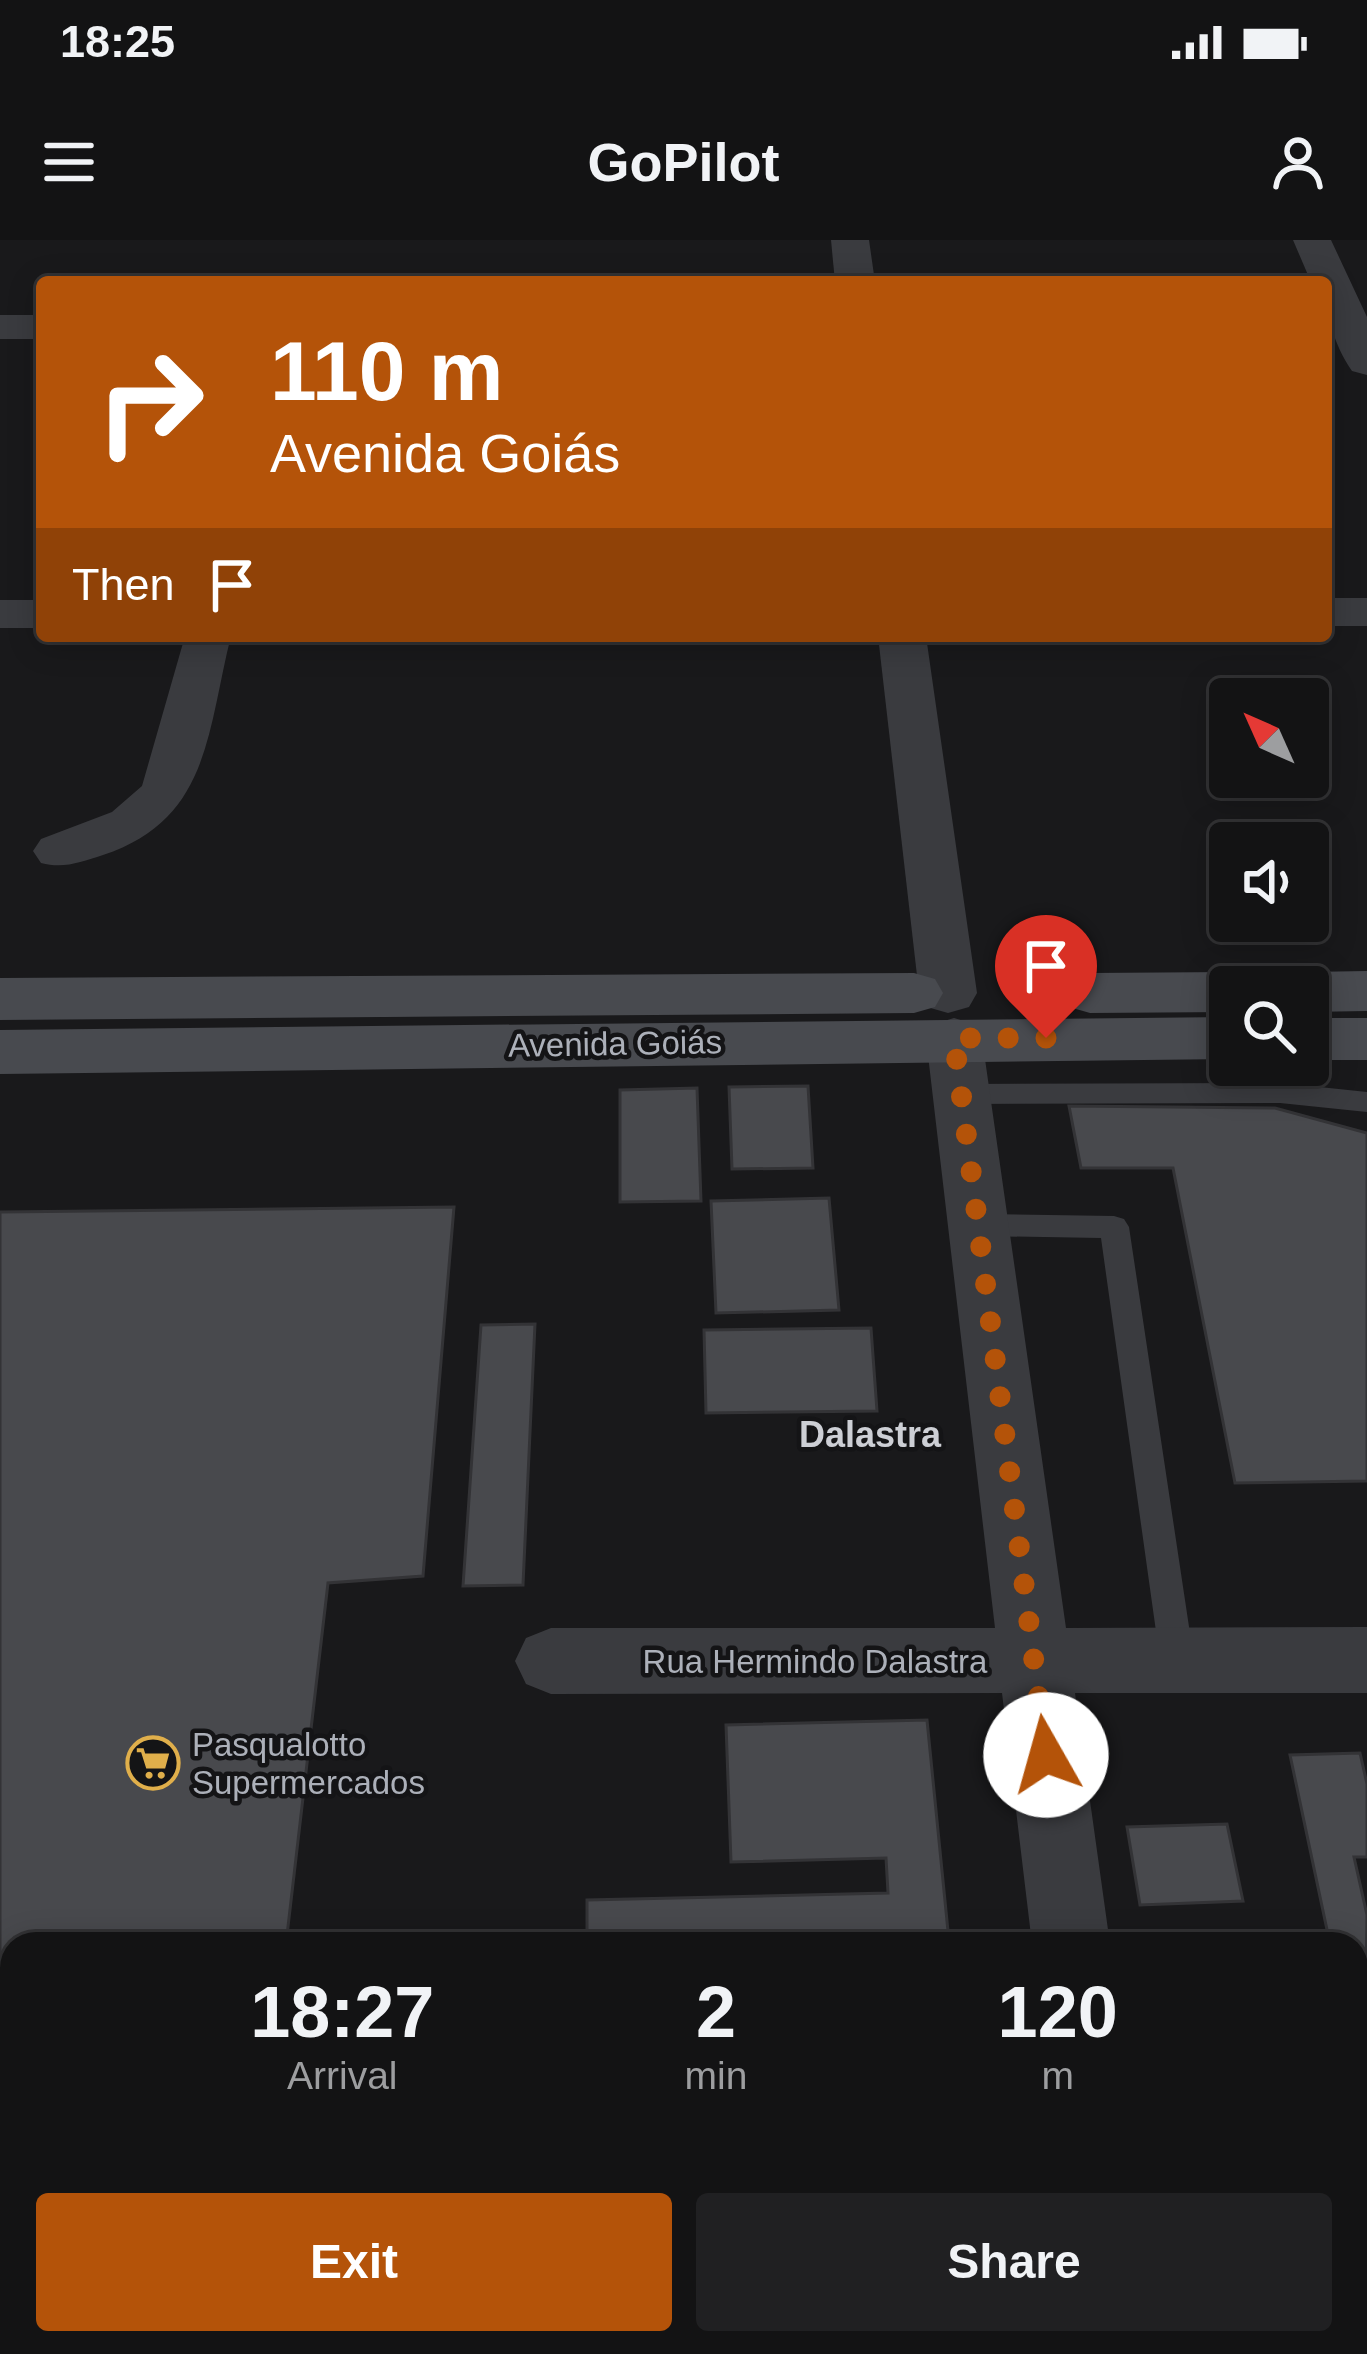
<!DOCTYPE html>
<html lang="en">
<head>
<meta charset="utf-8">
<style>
	:root { --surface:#131314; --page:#202022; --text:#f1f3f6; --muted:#9d9ea0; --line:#323234; --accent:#b45309 }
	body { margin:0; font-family:Arial,sans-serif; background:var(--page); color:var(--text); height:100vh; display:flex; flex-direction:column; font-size:45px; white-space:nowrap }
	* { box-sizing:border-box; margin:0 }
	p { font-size:39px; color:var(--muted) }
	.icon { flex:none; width:66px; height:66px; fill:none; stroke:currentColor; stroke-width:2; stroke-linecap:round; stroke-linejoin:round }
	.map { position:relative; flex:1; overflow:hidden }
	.sheet { position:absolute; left:0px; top:1692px; width:1368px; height:423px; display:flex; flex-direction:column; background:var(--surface); border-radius:36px 36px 0 0; box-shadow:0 6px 30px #0003,0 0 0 3px var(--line) }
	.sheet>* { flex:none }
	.hud { position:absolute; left:36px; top:36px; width:1296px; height:366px; border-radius:12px; box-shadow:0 6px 30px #0003,0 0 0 3px var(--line); background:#b45309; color:#fff; overflow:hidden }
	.needle { width:78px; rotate:315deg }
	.fabs { position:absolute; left:1209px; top:438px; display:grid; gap:24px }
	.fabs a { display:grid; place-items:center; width:120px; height:120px; border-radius:12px; background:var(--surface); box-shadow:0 6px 30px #0003,0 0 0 3px var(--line); font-size:60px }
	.pin { position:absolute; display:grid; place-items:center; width:102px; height:102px; color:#fff; margin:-123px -51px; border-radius:50% 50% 50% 0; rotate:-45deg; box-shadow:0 0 12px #0007 }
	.pin .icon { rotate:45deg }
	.me { position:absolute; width:132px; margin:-66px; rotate:353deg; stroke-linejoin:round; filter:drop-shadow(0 0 9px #0008) }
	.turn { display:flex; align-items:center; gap:42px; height:252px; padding:0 36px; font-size:54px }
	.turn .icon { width:156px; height:156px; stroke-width:2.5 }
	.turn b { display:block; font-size:84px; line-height:102px }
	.then { display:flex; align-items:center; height:114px; padding:0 36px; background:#0003; gap:24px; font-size:45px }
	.eta { display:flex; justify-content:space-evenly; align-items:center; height:204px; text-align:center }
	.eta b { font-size:72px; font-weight:600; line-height:84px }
	.primary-button { display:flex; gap:24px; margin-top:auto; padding:24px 36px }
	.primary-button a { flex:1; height:138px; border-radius:12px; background:var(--accent); color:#fff; font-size:48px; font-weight:600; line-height:138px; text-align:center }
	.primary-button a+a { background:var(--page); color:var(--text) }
	.status { display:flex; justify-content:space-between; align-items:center; height:84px; padding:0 60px; background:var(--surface); direction:ltr }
	.status svg { height:33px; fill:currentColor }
	header { display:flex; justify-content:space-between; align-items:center; height:156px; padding:0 36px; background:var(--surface); font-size:54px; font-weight:600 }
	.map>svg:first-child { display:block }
	.building { fill:#48494d; stroke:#333336; stroke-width:3 }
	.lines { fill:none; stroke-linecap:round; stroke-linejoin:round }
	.service { fill:#3a3b3f; fill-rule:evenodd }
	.minor { fill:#3a3b3f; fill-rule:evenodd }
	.tertiary { fill:#3a3b3f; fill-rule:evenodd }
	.secondary { fill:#484a4f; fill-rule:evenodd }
	.route { stroke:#b45309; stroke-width:21; stroke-dasharray:0 37.8 }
	.labels { text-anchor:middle; stroke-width:9; stroke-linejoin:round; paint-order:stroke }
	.street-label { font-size:33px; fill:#acb0b9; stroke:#141416 }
	.poi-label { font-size:33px; fill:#acb0b9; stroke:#141416; text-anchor:start }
	.neighbourhood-label { font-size:36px; font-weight:bold; fill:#cdcfd5; stroke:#141416 }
</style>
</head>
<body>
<div class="status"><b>18:25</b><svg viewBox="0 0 49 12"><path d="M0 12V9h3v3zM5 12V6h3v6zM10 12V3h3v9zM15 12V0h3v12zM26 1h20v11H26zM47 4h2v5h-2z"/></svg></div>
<header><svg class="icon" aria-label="menu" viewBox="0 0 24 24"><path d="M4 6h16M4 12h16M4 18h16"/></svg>GoPilot<svg class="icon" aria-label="person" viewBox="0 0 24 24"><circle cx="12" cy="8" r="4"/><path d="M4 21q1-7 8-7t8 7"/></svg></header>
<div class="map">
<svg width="1367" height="2114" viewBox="0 0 1367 2114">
	<rect width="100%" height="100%" fill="#19191b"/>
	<g class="building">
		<path d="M808,846L813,928L732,929L729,847Z"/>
		<path d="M697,848L701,961L620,962V850Z"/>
		<path d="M1069,866L1275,868L1367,893V1241L1235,1243L1173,928H1081Z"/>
		<path d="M829,958L839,1070L716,1073L711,961Z"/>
		<path d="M454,967L423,1336L328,1343L286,1704H12V2036H0V972Z"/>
		<path d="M535,1084L523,1345L463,1346L481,1085Z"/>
		<path d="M871,1088L877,1171L706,1173L704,1090Z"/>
		<path d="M927,1480L949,1701L587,1704V1660L888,1653L886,1618L731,1622L726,1485Z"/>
		<path d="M1360,1513L1367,1544V1617H1354L1367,1675L1364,1865L1356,1828V1704H1330L1290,1515Z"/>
		<path d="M1227,1584L1243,1661L1140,1665L1127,1587Z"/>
	</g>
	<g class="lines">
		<g class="service">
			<path d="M1258,825H1286L1291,844L1367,852V872L1280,863L962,864L948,854L962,844L1263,843Z"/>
			<path d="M978,974L1114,976L1124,979L1129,987L1194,1420L1189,1431L1177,1436L1165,1431L1160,1420L1101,998L978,996L968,993L963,985L968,977Z"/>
		</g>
		<g class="minor">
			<rect x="0" y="75" width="42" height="24"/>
			<rect x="1326" y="358" width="41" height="28"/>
			<rect x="0" y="360" width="42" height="28"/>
			<path d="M185,396H231C207,491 210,580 103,615C81,622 64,629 41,623L33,611L41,599L112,572L142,546Z"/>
			<path d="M954,778L974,784L982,798L1066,1388L1367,1387V1453H1075L1110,1704H1032L1002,1453L551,1454L526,1444L515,1421L526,1398L551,1388H995L926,798L934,784Z"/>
		</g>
		<g class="tertiary">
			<path d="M831,0H869L875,42H835Z"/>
			<path d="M1293,0H1331L1367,77V135L1352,131C1333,103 1326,75 1326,42H1311Z"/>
			<path d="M878,396H926L977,753L969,767L948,773L927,767L919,753Z"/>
		</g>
		<g class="secondary">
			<path d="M1367,731V771L1308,772V747H1282L1287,738L1308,732Z"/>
			<path d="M1230,732L1251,738L1256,747H1230V772L1090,773L1069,767L1061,753L1069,739L1090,733Z"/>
			<path d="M914,733L935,739L943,753L935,767L914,773L0,780V738Z"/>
			<path d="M1230,777V819L0,834V790Z"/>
			<rect x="1308" y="778" width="59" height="42"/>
		</g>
	</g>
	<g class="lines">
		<path class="route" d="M1046,798H954L1046,1515"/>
	</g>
	<defs>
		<g id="supermarket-ring" transform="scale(2.7)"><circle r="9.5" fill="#141416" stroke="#e0af4b" stroke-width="1.5"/><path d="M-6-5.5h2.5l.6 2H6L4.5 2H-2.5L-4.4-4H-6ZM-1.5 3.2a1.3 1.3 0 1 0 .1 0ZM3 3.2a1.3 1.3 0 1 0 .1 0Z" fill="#e0af4b"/></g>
	</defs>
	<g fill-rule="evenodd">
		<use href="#supermarket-ring" x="153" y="1523"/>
	</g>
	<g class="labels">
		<g class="street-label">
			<text transform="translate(615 803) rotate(-1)" y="12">Avenida Goiás</text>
			<text x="815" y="1433">Rua Hermindo Dalastra</text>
		</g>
		<g class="poi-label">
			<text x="192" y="1516">Pasqualotto<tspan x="192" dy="38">Supermercados</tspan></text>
		</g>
		<g class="neighbourhood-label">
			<text x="870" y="1207">Dalastra</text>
		</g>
	</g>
</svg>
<div class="fabs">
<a><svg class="needle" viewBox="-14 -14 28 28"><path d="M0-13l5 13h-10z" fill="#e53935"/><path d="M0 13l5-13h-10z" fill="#9d9ea0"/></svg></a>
<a><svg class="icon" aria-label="sound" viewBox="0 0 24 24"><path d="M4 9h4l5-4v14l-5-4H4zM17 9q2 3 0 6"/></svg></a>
<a><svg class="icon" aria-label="search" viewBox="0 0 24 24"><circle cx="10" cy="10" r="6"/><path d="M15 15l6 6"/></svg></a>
</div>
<div class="pin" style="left:1046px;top:798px;background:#d93025"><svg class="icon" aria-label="arrive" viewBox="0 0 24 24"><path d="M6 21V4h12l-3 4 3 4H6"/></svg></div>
<svg class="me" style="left:1046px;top:1515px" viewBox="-20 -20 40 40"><circle r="19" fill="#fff"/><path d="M0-13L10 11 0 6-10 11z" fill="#b45309"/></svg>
<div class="hud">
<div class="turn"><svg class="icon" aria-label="right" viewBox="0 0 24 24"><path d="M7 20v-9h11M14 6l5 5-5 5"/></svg><div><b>110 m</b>Avenida Goiás</div></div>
<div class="then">Then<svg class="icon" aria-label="arrive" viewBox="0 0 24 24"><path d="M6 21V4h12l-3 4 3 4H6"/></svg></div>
</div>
<section class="sheet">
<div class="eta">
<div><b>18:27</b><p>Arrival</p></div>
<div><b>2</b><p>min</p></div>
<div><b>120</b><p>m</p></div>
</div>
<div class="primary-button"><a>Exit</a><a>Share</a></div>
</section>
</div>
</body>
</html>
